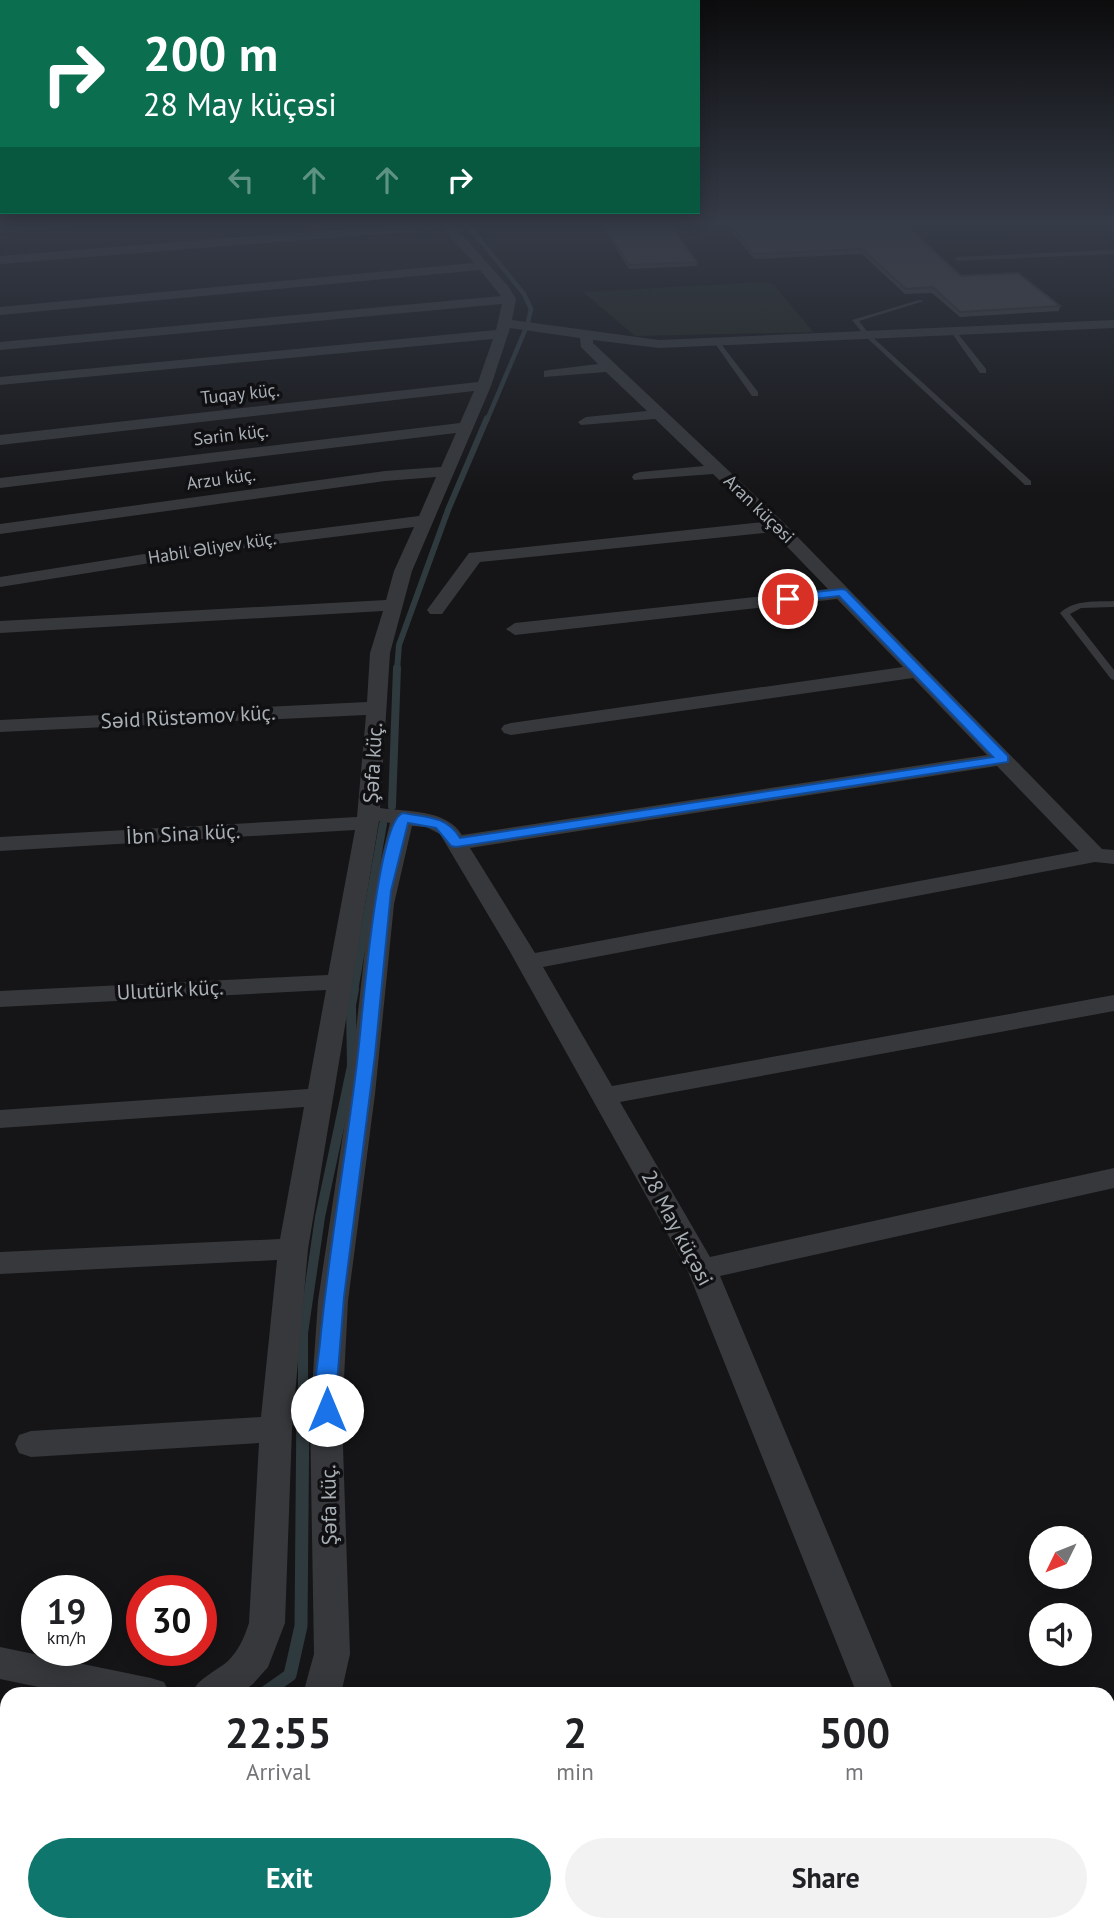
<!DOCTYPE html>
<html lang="en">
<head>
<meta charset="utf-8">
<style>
	:root { --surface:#fff; --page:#f2f2f2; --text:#202124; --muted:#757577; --accent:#0f766e }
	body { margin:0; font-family:"PT Sans",sans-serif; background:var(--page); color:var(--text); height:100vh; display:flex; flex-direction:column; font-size:26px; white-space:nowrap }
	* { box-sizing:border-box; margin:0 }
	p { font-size:23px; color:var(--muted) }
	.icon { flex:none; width:38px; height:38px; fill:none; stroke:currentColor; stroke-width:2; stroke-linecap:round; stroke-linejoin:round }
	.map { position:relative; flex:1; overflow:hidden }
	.side { position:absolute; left:0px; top:1687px; width:1115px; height:245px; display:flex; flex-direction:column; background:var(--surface); border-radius:21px 21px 0 0; box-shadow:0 4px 18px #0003 }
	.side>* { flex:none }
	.banner { position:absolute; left:0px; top:0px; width:700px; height:214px; box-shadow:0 4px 18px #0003; background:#0b6e4f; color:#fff; overflow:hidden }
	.needle { width:46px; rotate:227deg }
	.buttons { position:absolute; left:1029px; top:1526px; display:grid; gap:14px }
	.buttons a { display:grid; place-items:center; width:63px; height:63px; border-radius:50%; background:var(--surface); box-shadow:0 4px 18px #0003; font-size:35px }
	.speed { position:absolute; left:21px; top:1575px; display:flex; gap:14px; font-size:35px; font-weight:700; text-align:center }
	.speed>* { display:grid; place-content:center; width:91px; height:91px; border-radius:50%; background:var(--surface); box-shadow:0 4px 18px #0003; line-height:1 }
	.speed small { font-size:18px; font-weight:400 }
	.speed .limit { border:10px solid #d22; background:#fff; color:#111 }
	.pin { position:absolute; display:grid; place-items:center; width:60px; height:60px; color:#fff; margin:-30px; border:4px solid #fff; border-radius:50%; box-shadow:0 2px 7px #0007 }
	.me { position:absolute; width:77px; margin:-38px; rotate:0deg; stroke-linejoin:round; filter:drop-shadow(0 0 5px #0008) }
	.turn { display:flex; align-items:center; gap:24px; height:147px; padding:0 28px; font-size:32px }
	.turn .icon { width:91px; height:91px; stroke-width:2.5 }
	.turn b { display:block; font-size:49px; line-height:60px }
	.lanes { display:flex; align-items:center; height:66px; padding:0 28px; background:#0003; justify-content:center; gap:35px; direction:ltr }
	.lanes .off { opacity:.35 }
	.eta { display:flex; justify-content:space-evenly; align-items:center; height:119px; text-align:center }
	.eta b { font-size:42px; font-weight:800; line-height:49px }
	.primary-button { display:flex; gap:14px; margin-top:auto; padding:14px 28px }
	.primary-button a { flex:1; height:80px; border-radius:42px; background:var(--accent); color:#fff; font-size:28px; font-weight:800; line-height:80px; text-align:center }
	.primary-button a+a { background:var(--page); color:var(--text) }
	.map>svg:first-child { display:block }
	.green { fill:#20261f }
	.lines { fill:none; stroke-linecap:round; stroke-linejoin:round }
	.stream-far4 { stroke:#2f3a3e; stroke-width:4.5 }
	.stream-far3 { stroke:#2f3a3e; stroke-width:6 }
	.stream-far2 { stroke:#2f3a3e; stroke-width:8 }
	.stream-far1 { stroke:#2f3a3e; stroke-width:10 }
	.stream { stroke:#2f3a3e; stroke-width:13 }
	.service { fill:#36383b; fill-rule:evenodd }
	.minor { fill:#36383b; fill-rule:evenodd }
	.wall { fill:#3a3c3f }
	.building { fill:#444649; stroke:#303133; stroke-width:2 }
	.route { fill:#1a73e8; stroke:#114b97; stroke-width:2 }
	.labels { text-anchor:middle; stroke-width:7; stroke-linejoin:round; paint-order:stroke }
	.far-street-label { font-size:18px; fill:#a8afb5; stroke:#101012 }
	.street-label { font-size:21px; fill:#a8afb5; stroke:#101012 }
</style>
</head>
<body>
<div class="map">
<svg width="1114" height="1932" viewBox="0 0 1114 1932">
	<rect width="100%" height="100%" fill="#151517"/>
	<path class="green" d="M766,282L774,285L813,332L635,336L583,292Z"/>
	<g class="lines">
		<g class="stream-far4">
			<path d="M467,224L524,294L531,309L528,322"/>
			<path d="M487,420L526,328"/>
		</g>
		<path class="stream-far3" d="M397,670L399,645L448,510L487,418"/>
		<g class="stream-far2">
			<path d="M392,806L397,668"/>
			<path d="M354,991L383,824"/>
		</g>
		<path class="stream-far1" d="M303,1403V1333L320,1217L352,1066L351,1005L354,989"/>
		<g class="stream">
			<path d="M263,1694L290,1675L301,1626L303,1401"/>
			<path d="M0,1893L7,1886"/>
		</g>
		<g class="service">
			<path d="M1114,250V254L957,261L954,259L957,257Z"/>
			<path d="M919,300L924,301L859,321L869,334L1031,481V485H1025L865,336L852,320Z"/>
			<path d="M951,330H955L986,369V373H980L951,332Z"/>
			<path d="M714,340H718L758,392V396H752L714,342Z"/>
			<path d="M1114,601V607L1081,608L1070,614L1114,670V680L1111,679L1060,613C1075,599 1096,602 1114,601Z"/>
		</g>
		<g class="minor">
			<path d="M70,224L64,228L0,233V225Z"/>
			<path d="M412,224H452L508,286L516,299L512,320L659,340L1114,320V328L659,348L593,340V343L783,522L1102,849L1114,850V864L1095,862L543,967L612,1086L1114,995V1011L620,1102L710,1257L1114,1168V1188L720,1276L895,1694H857L687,1269L509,950L440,834L426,827L412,826L394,904L375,1094L348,1301L342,1417L350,1654L341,1694H303L314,1654L310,1417L318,1301L349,1094L370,904L390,823L379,821L308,1249L292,1429L285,1623L268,1667L253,1684L239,1694H191C199,1677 214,1673 228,1661C239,1650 244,1638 249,1623L259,1443L31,1457L19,1453L15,1444L19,1435L31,1431L261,1417L277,1260L0,1274V1252L280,1239L304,1107L0,1128V1110L308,1089L326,990L0,1007V991L328,975L355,830L0,851V837L357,817L366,715L0,732V720L367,702L370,653L383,611L0,633V621L386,600L394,571L414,527L251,547L0,587V577L251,537L419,516L436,477L385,481L0,534V524L385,471L441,467L456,433L0,488V478L460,423L474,391L0,445V435L478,382L493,339L0,385V377L496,330L502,304L0,350V342L501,296L480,270L0,315V307L474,263L443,229L0,264V256ZM510,328L580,338L581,347L598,364L549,370L544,371V377L606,372L647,411L586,417L578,422L581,425L655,419L704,466L640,472L634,474L632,477L634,480L713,474L763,522L469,553L427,610L430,614H442L480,562L773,532L828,589L515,623L506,629L515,635L837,599L903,667L511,723L504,725L501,729L504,733L511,735L913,678L987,755L462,835C446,809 408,812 380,808L390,653L412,571L491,386ZM997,766L1079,851L535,953L470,848Z"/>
			<path d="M0,1647L151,1678L164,1682L170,1694H72L0,1679Z"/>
			<path d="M13,1925H59L57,1932H10Z"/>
			<path d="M960,1925H1026L1029,1932H962Z"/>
		</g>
	</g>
	<g class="wall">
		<path d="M601,224H669L697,262V266L629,269Z"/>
		<path d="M726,224H905L961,276L1060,306L1059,311L960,317L932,293L905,294L862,254L754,259Z"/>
	</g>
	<g class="building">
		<path d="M603,224H669L697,262L629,265Z"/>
		<path d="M730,224H905L961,276L1018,273L1060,306L960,312L933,287L906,289L862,249L754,254Z"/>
	</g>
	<linearGradient id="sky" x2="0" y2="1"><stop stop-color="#0c0c0d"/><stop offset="0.45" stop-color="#353b47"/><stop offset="1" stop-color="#353b47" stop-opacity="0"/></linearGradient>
	<rect width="1114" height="495" fill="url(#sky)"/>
	<path class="route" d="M842,589L846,590L1008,756V762L456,847L451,846L436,828L408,823L391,891L375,1055L344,1297L337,1384L338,1410L335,1416L327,1419L320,1416C310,1397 318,1364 320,1343C329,1246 347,1151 358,1054C362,1021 377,820 403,813C426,817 447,816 460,838L993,757L839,596L788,602L782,599L788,595Z"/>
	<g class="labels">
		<g class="far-street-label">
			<text transform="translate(240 394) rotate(-6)" y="6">Tuqay küç.</text>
			<text transform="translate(231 435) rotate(-7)" y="6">Sərin küç.</text>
			<text transform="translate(221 479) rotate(-8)" y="6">Arzu küç.</text>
			<text transform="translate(759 509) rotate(44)" y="6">Aran küçəsi</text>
			<text transform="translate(212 548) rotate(-9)" y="6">Habil Əliyev küç.</text>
		</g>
		<g class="street-label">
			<text transform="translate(188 717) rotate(-3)" y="7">Səid Rüstəmov küç.</text>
			<text transform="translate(373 763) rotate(-87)" y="7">Şəfa küç.</text>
			<text transform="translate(183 834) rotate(-3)" y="7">İbn Sina küç.</text>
			<text transform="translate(170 990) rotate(-3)" y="7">Ulutürk küç.</text>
			<text transform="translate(677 1228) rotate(62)" y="7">28 May küçəsi</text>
			<text transform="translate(329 1505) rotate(-91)" y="7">Şəfa küç.</text>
		</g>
	</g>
</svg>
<div class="buttons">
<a><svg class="needle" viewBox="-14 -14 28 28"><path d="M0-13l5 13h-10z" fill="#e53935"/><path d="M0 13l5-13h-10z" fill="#757577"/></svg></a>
<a><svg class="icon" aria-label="sound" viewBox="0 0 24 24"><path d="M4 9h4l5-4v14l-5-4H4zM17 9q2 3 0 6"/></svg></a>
</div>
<div class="speed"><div>19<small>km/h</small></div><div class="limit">30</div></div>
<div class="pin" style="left:788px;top:599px;background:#d93025"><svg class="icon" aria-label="arrive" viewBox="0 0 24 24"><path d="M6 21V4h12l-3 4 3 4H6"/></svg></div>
<svg class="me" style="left:327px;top:1410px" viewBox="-20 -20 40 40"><circle r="19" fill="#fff"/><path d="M0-13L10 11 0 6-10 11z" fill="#1a73e8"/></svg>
<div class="banner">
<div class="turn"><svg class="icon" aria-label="right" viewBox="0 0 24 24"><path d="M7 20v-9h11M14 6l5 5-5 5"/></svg><div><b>200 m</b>28 May küçəsi</div></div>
<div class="lanes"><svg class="icon off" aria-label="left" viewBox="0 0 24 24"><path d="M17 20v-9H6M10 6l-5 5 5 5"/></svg><svg class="icon off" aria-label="ahead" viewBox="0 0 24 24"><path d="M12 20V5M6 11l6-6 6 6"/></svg><svg class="icon off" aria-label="ahead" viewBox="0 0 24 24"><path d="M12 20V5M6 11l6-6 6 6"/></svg><svg class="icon" aria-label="right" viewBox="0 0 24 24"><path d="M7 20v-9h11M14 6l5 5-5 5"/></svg></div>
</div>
<section class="side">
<div class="eta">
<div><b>22:55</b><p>Arrival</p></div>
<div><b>2</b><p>min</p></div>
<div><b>500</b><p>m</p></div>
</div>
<div class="primary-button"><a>Exit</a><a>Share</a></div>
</section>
</div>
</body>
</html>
